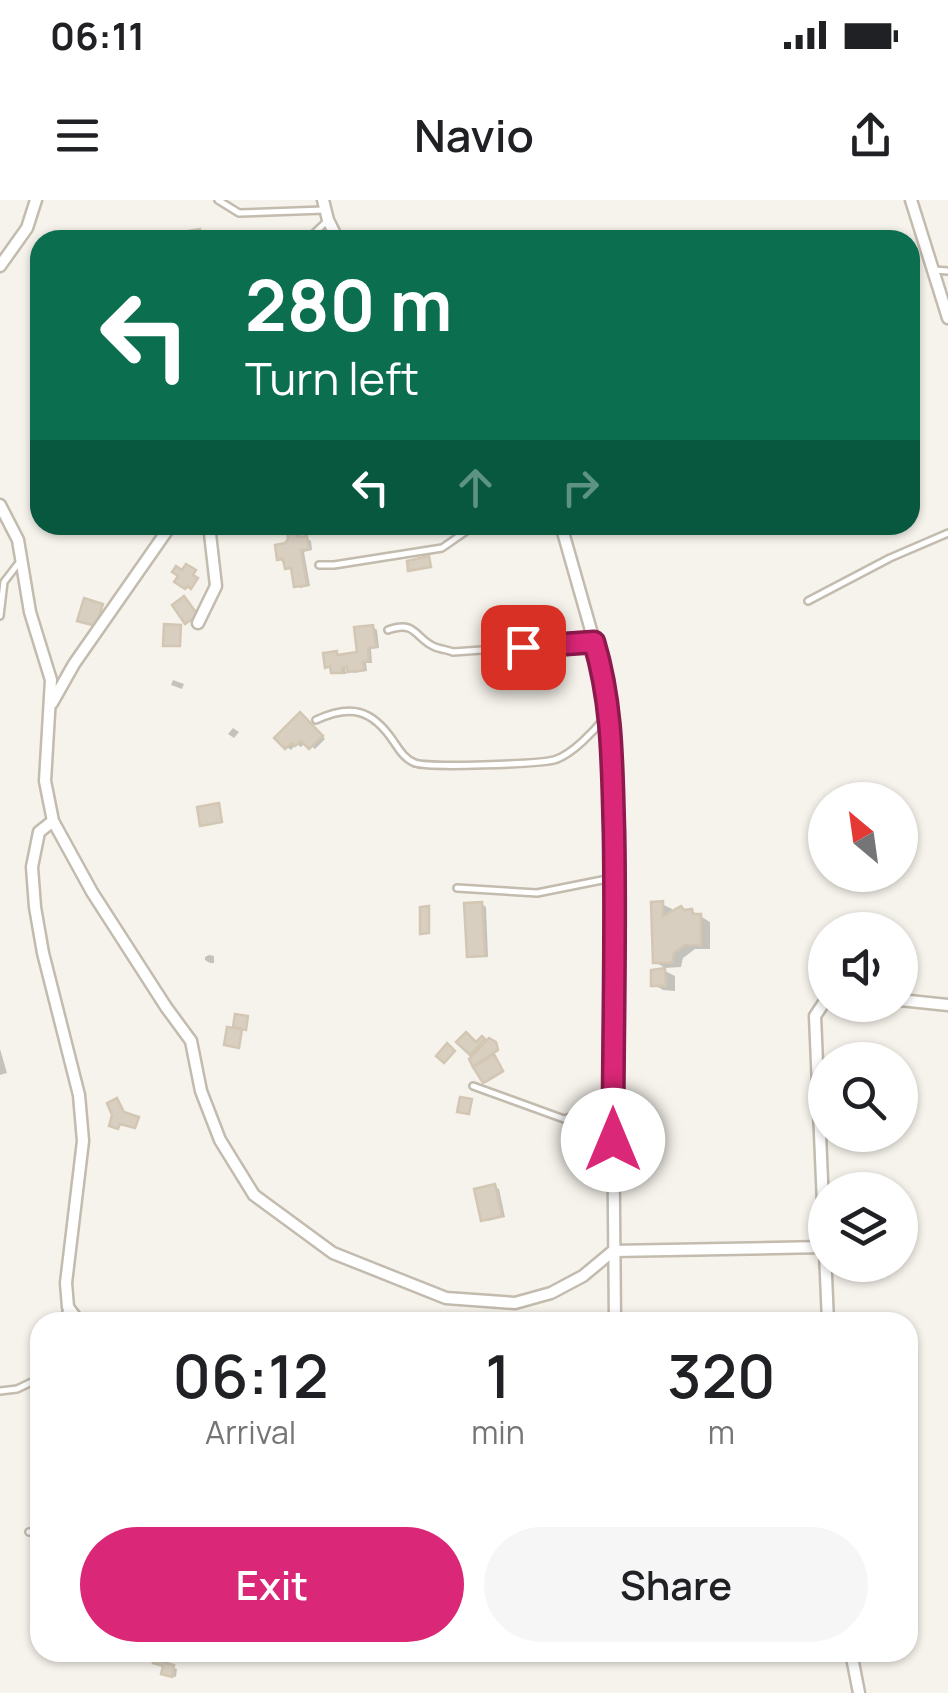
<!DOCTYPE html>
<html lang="en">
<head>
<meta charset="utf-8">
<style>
	:root { --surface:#fff; --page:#f6f6f6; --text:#202124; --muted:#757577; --accent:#db2777 }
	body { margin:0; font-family:Manrope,sans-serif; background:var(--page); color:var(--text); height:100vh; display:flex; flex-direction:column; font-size:38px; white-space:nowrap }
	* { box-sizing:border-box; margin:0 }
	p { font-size:32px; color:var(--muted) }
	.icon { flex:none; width:55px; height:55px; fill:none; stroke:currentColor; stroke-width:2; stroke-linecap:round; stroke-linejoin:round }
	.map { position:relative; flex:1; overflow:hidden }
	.side { position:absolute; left:30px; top:1112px; width:888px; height:350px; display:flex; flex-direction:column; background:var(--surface); border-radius:30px; box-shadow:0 2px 8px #0004 }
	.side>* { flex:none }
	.guide { position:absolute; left:30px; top:30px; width:890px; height:305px; border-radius:30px; box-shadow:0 2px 8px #0004; background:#0b6e4f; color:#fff; overflow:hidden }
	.needle { width:65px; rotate:331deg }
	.fabs { position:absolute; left:808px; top:582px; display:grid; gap:20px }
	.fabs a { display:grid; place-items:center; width:110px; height:110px; border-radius:50%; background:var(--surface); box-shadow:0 2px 8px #0004; font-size:50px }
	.pin { position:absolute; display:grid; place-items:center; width:85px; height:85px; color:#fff; margin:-42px; border-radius:20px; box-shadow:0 5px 15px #0006 }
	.me { position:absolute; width:110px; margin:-55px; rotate:0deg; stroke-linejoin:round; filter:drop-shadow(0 0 8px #0008) }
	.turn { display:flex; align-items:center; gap:35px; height:210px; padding:0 50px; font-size:45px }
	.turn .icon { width:130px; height:130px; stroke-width:2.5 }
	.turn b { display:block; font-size:70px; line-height:85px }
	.lanes { display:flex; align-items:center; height:95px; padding:0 50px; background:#0003; justify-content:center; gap:50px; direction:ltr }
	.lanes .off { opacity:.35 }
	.eta { display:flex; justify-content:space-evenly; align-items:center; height:170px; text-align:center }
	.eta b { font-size:60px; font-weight:600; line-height:70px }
	.primary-button { display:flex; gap:20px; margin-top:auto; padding:20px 50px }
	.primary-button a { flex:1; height:115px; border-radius:60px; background:var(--accent); color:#fff; font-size:40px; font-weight:600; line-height:115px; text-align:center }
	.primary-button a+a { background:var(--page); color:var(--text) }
	.status { display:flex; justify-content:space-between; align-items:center; height:70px; padding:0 50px; background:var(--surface); direction:ltr }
	.status svg { height:28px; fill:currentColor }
	header { display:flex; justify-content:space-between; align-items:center; height:130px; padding:0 50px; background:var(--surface); font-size:45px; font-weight:600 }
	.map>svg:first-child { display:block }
	.shadow { fill:#0003 }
	.building { fill:#d8cfc1; stroke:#d3c7b4; stroke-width:2.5 }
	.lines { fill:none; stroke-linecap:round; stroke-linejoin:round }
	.service-casing { stroke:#c2bbae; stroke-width:10 }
	.minor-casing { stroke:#c2bbae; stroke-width:15 }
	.service { stroke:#fff; stroke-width:5 }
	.minor { stroke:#fff; stroke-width:10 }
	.route-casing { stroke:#8e194d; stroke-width:25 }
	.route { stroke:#db2777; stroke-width:18 }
</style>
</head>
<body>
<div class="status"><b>06:11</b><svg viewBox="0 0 49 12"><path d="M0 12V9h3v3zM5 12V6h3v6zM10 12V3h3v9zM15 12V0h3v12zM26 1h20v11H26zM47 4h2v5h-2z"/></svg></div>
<header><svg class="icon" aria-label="menu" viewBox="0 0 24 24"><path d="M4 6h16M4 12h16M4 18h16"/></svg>Navio<svg class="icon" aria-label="share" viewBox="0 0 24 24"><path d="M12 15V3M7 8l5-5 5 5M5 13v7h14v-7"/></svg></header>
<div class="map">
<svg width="948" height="1493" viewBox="0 0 948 1493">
	<rect width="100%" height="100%" fill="#f6f3ec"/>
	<g class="shadow">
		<path d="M295,330L300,332L301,339L306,338L311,341L312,350L304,352L310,386L300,388L296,385L293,370L287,368L280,359Z"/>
		<path d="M373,427L377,430L379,448L371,449L372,463H366L367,471L354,473L345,468L346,474H337L328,466L336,454L342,457L360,454Z"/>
		<path d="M173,480L184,484L182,489L171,485Z"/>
		<path d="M304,518L325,539L315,549L306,542L301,547L296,544L291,550L287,547Z"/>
		<path d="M233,528L239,532L234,538L228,534Z"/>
		<path d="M482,704L486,707L488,757H473L469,755Z"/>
		<path d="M662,704L672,709V714L692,711L710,722V749H695L683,758L681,767L665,768L655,762Z"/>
		<path d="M209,755L214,756V763H210L205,760V757Z"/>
		<path d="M665,771L675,776V791L663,790L653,784Z"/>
		<path d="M466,835L482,849L490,841L498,846L499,851L493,854L504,872L486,883L484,881L472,859L476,856L472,853Z"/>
		<path d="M0,849L7,873L0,875Z"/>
		<path d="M495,987L499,989L505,1017L488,1021L483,1019Z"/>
		<path d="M157,1452H171L168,1466L177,1469L176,1477L168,1476L166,1466Z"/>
	</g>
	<g class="building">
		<path d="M200,29L201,40H184L182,32Z"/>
		<path d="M296,327L298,337L307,336L309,349L301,350L307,385L294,387L291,368L285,369L283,359L277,360L275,345L285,343L288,339L287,329Z"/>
		<path d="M429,356L431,367L408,371L407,361Z"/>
		<path d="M186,364L196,370L193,375L198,378L191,389L188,386L185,389L174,382L178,376L172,372L176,366L182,370Z"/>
		<path d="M184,396L198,415L185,424L172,405Z"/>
		<path d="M84,398L103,404L96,426L77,421Z"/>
		<path d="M164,424L181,425L180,446H163Z"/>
		<path d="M373,425L376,447L368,448L369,461L363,462L364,470L347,472V467L342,468V473H331L330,466L325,468L323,453L337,451V455L357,452L354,427Z"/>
		<path d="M300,512L323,536L309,549L301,541L295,546L292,543L285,549L274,538Z"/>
		<path d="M219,603L222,622L200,626L197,607Z"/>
		<path d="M663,701V716L681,706L684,710L692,709L693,714H701V745H685L674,753L672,763H653L651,702Z"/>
		<path d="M482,702L485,756L467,757L464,703Z"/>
		<path d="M429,706V733L420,734V707Z"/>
		<path d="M665,768L666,786H651V770Z"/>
		<path d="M235,814L248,816L246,830L233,827Z"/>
		<path d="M227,827L242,829L239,848L224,845Z"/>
		<path d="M466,832L476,842L482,836L485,839L470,855L456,842Z"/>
		<path d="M489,838L496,842L498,850L473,867L469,859Z"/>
		<path d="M447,843L455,851L444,863L436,856Z"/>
		<path d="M494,854L503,871L483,883L473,867Z"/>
		<path d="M460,897L472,899L469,914L457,912Z"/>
		<path d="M117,898L124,912L139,917L135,928L120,924L118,929L109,926L112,915L107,903Z"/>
		<path d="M495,984L502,1016L481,1021L474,989Z"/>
		<path d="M155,1452H167L165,1463L174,1465L172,1477L161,1474L163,1466L153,1463Z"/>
	</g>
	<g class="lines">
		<g class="service-casing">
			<g id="service">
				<path d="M218,0L239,13L324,10"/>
				<path d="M307,40L327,21"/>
				<path d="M934,70L948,71"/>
				<path d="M319,365H334L442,348L465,332L470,325"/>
				<path d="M808,401L890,358L948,333"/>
				<path d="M0,416L4,382L21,360"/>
				<path d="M388,430C417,420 414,438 435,447C437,448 451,451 453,452L593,442"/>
				<path d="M316,520C351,504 372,509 394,542C400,551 405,559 415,563C430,568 537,564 554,560C572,555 595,530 606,516"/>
				<path d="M457,688L537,693L612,678"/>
				<path d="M473,886L564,919L611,904"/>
				<path d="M66,1122L65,1115L68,1107"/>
				<path d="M0,1191L17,1189L40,1178"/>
				<path d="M29,1332L40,1329"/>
			</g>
		</g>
		<g class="minor-casing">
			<g id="minor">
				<path d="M323,0L328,20L338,40"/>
				<path d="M911,0L948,118"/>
				<path d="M0,66L27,28L36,0"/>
				<path d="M0,305L18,340L30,412L51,480L45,581L53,621L92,692L166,807L191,841L201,891L220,940L254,995L333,1053L446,1098L515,1103L551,1093L583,1076L613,1051L824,1047"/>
				<path d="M561,325L604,476L611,531L614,678L613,903L615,1122"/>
				<path d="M198,423L216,386L209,325"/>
				<path d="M52,503L74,464L171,325"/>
				<path d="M53,621L39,632L32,667L35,707L43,753L79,895L83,941L66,1083L68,1107L79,1122"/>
				<path d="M900,800L948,805"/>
				<path d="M825,801L815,816L828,1122"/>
				<path d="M851,1452L859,1493"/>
			</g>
		</g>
		<use href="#service" class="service"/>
		<use href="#minor" class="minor"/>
	</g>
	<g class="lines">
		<g class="route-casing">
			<path id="route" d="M523,447L594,442C613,505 612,567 614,632C616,735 613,837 613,940"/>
		</g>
		<use href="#route" class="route"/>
	</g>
</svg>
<div class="fabs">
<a><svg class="needle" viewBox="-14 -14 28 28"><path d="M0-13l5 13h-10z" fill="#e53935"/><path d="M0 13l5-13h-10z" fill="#757577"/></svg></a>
<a><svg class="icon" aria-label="sound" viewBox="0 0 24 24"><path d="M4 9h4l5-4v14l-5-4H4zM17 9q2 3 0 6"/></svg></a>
<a><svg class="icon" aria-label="search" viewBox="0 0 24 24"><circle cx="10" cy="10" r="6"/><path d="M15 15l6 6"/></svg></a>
<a><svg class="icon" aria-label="layers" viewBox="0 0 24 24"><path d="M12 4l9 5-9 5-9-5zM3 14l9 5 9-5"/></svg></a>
</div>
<div class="pin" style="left:523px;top:447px;background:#d93025"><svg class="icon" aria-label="arrive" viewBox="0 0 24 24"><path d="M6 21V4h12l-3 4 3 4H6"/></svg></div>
<svg class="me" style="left:613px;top:940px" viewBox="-20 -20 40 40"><circle r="19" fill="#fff"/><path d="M0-13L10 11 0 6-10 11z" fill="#db2777"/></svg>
<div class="guide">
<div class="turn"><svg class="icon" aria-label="left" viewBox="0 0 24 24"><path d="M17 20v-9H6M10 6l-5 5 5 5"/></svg><div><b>280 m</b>Turn left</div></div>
<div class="lanes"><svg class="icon" aria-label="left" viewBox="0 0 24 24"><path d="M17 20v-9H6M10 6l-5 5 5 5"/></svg><svg class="icon off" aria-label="ahead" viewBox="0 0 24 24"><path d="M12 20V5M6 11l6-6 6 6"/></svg><svg class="icon off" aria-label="right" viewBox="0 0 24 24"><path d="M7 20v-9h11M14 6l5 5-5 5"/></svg></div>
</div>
<section class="side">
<div class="eta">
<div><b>06:12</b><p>Arrival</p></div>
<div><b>1</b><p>min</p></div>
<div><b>320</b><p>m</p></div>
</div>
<div class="primary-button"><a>Exit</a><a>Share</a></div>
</section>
</div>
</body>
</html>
